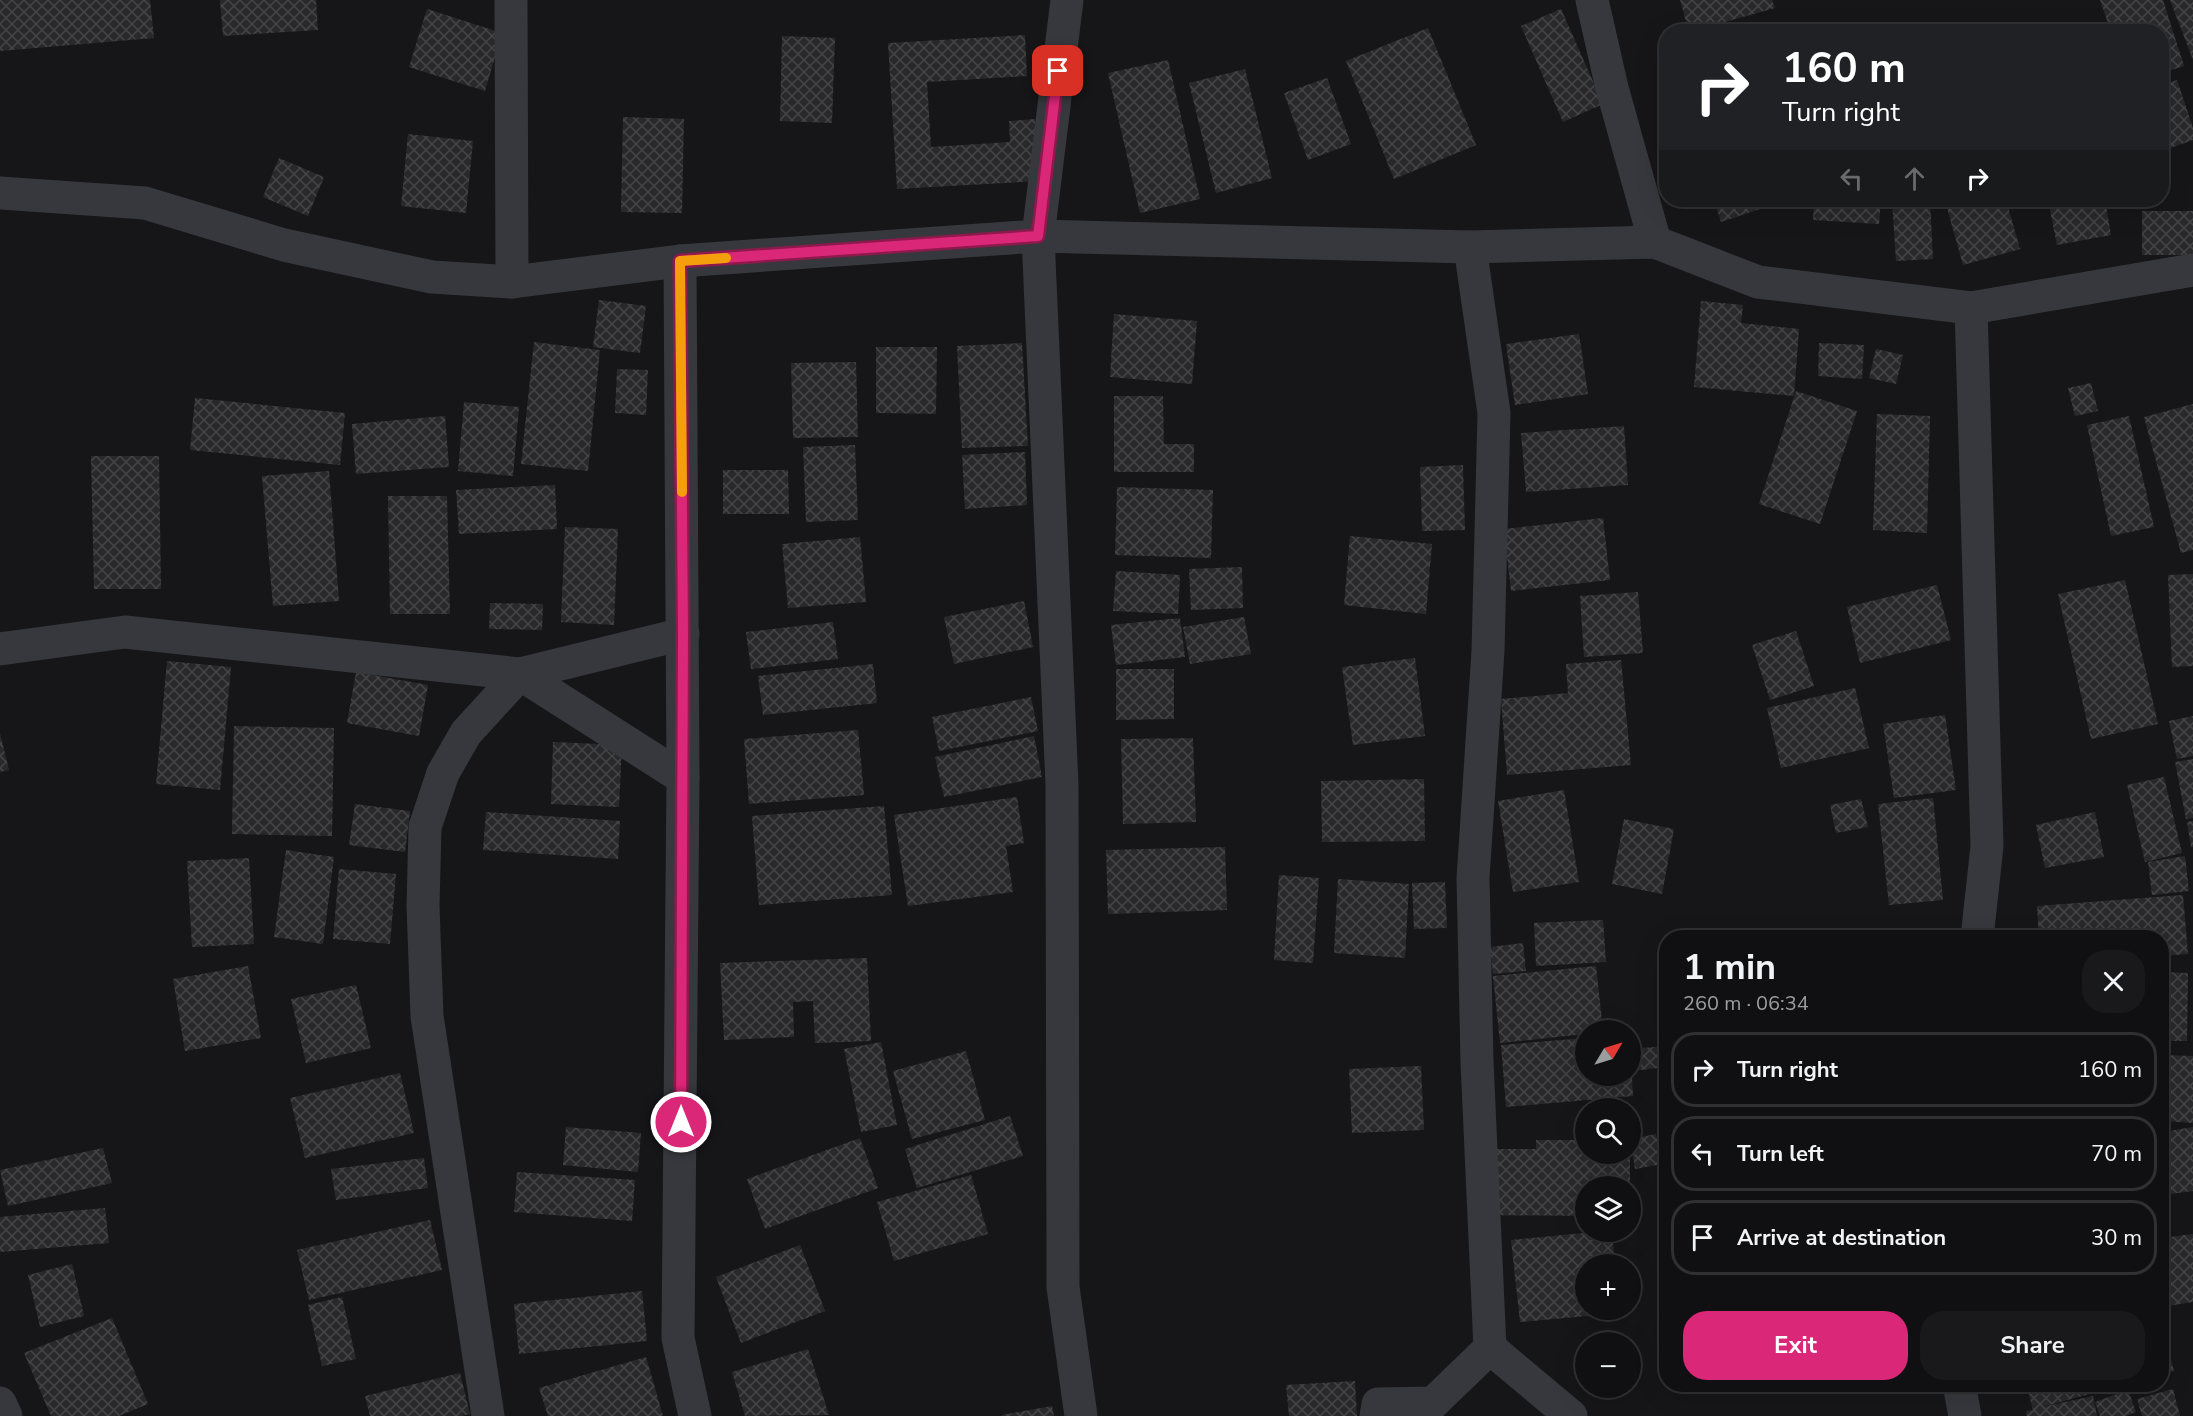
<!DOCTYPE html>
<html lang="en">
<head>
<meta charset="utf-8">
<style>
	:root { --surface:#101012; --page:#19191b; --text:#f1f3f6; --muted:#9c9d9f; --line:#303032; --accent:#db2777 }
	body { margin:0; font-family:"Nunito Sans",sans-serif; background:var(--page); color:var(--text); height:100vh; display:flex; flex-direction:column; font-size:22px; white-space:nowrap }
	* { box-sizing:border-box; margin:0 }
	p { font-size:20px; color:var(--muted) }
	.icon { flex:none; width:33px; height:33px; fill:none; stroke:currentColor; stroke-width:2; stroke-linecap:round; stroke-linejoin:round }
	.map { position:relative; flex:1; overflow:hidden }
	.side { position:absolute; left:1659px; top:930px; width:510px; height:462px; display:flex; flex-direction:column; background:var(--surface); border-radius:24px; box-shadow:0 6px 24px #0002,0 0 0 2px var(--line) }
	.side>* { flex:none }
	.guide { position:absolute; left:1659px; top:24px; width:510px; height:183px; border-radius:24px; box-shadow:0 6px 24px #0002,0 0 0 2px var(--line); background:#202124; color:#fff; overflow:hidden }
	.needle { width:39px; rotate:52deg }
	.fabs { position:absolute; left:1575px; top:1020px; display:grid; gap:12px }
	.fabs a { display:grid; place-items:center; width:66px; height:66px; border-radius:50%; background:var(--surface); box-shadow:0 6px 24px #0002,0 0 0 2px var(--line); font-size:30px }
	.pin { position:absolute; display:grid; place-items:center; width:51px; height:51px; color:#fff; margin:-26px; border-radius:12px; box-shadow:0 3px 9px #0006 }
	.me { position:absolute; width:66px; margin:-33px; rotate:0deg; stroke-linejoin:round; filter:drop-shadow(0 0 4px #0008) }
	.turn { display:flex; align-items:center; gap:21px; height:126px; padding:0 24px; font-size:27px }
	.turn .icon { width:78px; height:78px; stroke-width:2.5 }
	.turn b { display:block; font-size:42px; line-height:51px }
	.lanes { display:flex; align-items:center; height:57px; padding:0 24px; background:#0003; justify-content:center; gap:30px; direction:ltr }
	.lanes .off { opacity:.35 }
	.round { display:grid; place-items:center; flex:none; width:63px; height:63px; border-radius:24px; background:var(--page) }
	.overview { display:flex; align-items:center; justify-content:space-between; height:102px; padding:0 24px }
	h1 { font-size:36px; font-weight:700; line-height:45px }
	.action { display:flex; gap:12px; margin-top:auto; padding:12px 24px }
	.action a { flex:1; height:69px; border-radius:24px; background:var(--accent); color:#fff; font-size:24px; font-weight:700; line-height:69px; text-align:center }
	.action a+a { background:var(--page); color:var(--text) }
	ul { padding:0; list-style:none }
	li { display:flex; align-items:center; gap:18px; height:75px; margin:0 12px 9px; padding:0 12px; border:3px solid var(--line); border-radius:24px }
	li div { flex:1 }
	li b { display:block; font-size:22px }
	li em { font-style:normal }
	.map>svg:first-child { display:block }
	.building { fill:url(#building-cross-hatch) }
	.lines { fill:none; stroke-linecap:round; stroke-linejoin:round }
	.minor { stroke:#37383d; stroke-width:33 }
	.route-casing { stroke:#8e194d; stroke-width:15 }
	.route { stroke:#db2777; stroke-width:10 }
	.slow { stroke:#f59e0b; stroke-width:10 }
</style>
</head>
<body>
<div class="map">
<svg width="2193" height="1416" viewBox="0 0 2193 1416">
	<defs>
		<pattern id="building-cross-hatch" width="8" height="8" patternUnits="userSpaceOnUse" patternTransform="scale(1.5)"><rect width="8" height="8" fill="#29292c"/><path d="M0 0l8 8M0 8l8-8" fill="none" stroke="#454548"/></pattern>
	</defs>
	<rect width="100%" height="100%" fill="#161618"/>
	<g class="building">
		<path d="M0,0H150L154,38L0,51Z"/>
		<path d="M220,0H316L318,30L223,36Z"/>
		<path d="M1680,0H1772L1775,8L1689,32Z"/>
		<path d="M2100,0H2163L2184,66L2162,73V32H2111Z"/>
		<path d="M2170,0H2193V60Z"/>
		<path d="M427,9L502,33L485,91L409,67Z"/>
		<path d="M1561,9L1603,104L1563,122L1521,26Z"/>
		<path d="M1428,28L1476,145L1394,179L1346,61Z"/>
		<path d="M1025,35L1027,76L927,82L931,147L1010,142L1009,121L1035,119L1039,181L897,189L888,43Z"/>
		<path d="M782,36L835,38L832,123L780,121Z"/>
		<path d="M1168,60L1200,199L1140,213L1108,73Z"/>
		<path d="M1245,69L1272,178L1216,193L1189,83Z"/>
		<path d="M1327,78L1351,144L1308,160L1284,93Z"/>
		<path d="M2177,80L2193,128V140L2162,151V85Z"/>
		<path d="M623,117L684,119L682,213L621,212Z"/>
		<path d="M408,134L473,141L466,213L401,206Z"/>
		<path d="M279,158L324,177L308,216L263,197Z"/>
		<path d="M1714,200H1767L1769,206L1721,222Z"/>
		<path d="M1814,200H1881L1879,224L1813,220Z"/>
		<path d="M1892,200H1930L1933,259L1896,261Z"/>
		<path d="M1978,200H2006L2020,249L1963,265L1947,208Z"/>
		<path d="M2048,200H2105L2111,235L2057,245Z"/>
		<rect x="2142" y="211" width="51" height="44"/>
		<path d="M599,300L646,306L640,353L593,347Z"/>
		<path d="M1701,301L1743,305L1741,323L1799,329L1794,396L1694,387Z"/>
		<path d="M1114,314L1197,321L1192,384L1110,377Z"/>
		<path d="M1579,334L1588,394L1515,405L1506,344Z"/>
		<path d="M534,342L600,350L588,471L521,464Z"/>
		<path d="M1022,343L1028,446L962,448L957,346Z"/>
		<path d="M1819,343L1864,345L1862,379L1818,376Z"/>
		<path d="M876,347H937L936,414L876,413Z"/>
		<path d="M1876,349L1903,355L1896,384L1869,378Z"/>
		<path d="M856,362L858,437L793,438L791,363Z"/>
		<path d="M617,369L648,370L646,415L615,413Z"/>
		<path d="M2091,383L2098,411L2075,416L2068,388Z"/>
		<path d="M1796,391L1857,411L1820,524L1759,504Z"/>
		<path d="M1114,396H1163L1164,444H1194V472H1114Z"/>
		<path d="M195,398L345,413L340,465L190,450Z"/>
		<path d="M464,402L519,407L513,476L458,471Z"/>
		<path d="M2193,404V550L2181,553L2144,417Z"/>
		<path d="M1877,414L1930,416L1927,533L1873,530Z"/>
		<path d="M445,416L449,467L356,474L352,424Z"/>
		<path d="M2129,416L2154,527L2111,536L2087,425Z"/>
		<path d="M1624,426L1628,485L1526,492L1521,433Z"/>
		<path d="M855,445L858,520L806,522L803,447Z"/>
		<path d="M1025,452L1027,505L965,509L962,455Z"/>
		<path d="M91,456H159L161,589H94Z"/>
		<path d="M1463,465L1465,530L1422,531L1420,467Z"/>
		<path d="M723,470H788L789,514H723Z"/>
		<path d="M329,471L339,601L273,606L262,476Z"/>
		<path d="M555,485L557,529L459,534L456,490Z"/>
		<path d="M1117,487L1213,490L1211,558L1115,555Z"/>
		<path d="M388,496H447L450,614H390Z"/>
		<path d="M1603,518L1610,580L1511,591L1504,529Z"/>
		<path d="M565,527L618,529L614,625L561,622Z"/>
		<path d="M1350,536L1432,544L1426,614L1344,605Z"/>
		<path d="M860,537L866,602L788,608L782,544Z"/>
		<path d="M1242,567L1243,608L1191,610L1189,569Z"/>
		<path d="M1116,571L1180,575L1178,614L1113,611Z"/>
		<path d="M2193,574V666L2172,667L2168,575Z"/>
		<path d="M2125,580L2158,724L2091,739L2058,594Z"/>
		<path d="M1937,585L1951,640L1860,663L1847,607Z"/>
		<path d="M1638,592L1643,653L1584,657L1580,596Z"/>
		<path d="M1024,601L1033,647L954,664L944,617Z"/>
		<path d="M490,603L543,604L542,630L489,629Z"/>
		<path d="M1244,617L1251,654L1190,664L1183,627Z"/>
		<path d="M1180,618L1185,657L1116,665L1111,625Z"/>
		<path d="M833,622L838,659L751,669L746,632Z"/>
		<path d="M1796,631L1814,686L1770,700L1752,645Z"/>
		<path d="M1415,658L1425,736L1353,745L1342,667Z"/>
		<path d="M1621,660L1631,765L1507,775L1501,699L1568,693L1566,664Z"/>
		<path d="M167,661L231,667L220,790L156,784Z"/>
		<path d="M873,664L877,703L763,715L758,676Z"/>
		<path d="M1116,669H1174V719L1116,720Z"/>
		<path d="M356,672L428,685L419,736L347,723Z"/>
		<path d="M1855,688L1869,748L1781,768L1767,708Z"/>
		<path d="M1031,697L1038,731L939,751L932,717Z"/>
		<path d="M1945,715L1956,790L1894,798L1883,724Z"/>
		<path d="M2193,716V756L2177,759L2169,721Z"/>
		<path d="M234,726L334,728L332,836L232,834Z"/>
		<path d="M858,730L864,795L749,804L744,739Z"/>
		<path d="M0,733L9,770L0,772Z"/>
		<path d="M1034,736L1042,777L944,797L935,757Z"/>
		<path d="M1193,738L1196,822L1123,824L1121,739Z"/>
		<path d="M553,742L622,745L619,807L551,804Z"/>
		<path d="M2193,759V818L2186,819L2175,762Z"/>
		<path d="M2164,777L2182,853L2145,862L2127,785Z"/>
		<path d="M1424,779L1425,841L1322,842L1321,781Z"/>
		<path d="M1564,790L1579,882L1513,892L1498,801Z"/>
		<path d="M1017,797L1024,843L1006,846L1013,892L908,906L894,815Z"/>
		<path d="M1933,798L1943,900L1889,905L1878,804Z"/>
		<path d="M1861,799L1868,827L1836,833L1830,805Z"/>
		<path d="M355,804L410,811L405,852L349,845Z"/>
		<path d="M884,806L892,895L759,905L752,816Z"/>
		<path d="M486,812L620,821L618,859L483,850Z"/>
		<path d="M2095,812L2104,857L2045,868L2036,825Z"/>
		<path d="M1624,819L1674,829L1662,894L1612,884Z"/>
		<path d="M2193,821V847H2191L2187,822Z"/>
		<path d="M1225,847L1227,910L1108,914L1106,850Z"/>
		<path d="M286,850L334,857L323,944L274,937Z"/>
		<path d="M2185,856L2189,891L2152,895L2148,862Z"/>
		<path d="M249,858L254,944L192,947L187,861Z"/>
		<path d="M339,869L396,874L390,944L333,939Z"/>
		<path d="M1279,875L1319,878L1313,963L1274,960Z"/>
		<path d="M1338,879L1409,884L1405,958L1334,953Z"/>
		<path d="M1445,882L1447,928L1414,929L1412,883Z"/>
		<path d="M2183,895L2188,954L2162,956V938H2039L2037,906Z"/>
		<path d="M1603,920L1606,962L1536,966L1534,923Z"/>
		<path d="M1523,943L1526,971L1493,974L1490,947Z"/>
		<path d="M867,958L871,1041L815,1043L813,1001L793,1002L794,1037L724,1040L720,963Z"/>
		<path d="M248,966L261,1038L185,1051L173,979Z"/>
		<path d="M1596,966L1603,1030H1586V1034L1500,1043L1493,976Z"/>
		<path d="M2162,972L2188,973L2187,1041H2162Z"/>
		<path d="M356,985L371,1048L306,1063L291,999Z"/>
		<path d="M1586,1038V1076H1632L1633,1096L1506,1107L1501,1045Z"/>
		<path d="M881,1042L897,1125L861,1132L844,1049Z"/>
		<path d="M1666,1046V1067L1633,1071L1631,1049Z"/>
		<path d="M966,1051L985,1120L912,1139L893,1071Z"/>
		<path d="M2162,1055L2193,1056V1123L2162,1121Z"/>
		<path d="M1421,1066L1424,1130L1352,1133L1349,1069Z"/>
		<path d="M400,1073L414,1133L305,1158L290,1098Z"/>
		<path d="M1010,1116L1023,1156L917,1188L905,1149Z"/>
		<path d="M566,1127L641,1133L638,1172L563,1165Z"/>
		<path d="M2193,1127V1191L2171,1194L2162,1132Z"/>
		<path d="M1656,1134L1662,1164L1635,1169L1630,1139Z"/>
		<path d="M860,1138L878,1188L765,1229L747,1179Z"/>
		<path d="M1536,1140H1585L1586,1154H1630V1186H1586V1216L1488,1215V1149H1536Z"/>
		<path d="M103,1148L112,1183L8,1206L0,1170Z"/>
		<path d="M424,1158L428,1188L336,1200L331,1169Z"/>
		<path d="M517,1172L635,1180L632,1221L514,1212Z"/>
		<path d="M971,1175L988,1234L894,1261L877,1202Z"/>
		<path d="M105,1208L109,1243L0,1252V1217Z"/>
		<path d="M430,1220L442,1270L309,1300L297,1250Z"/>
		<path d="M1595,1232H1612L1615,1264H1586V1310H1620V1313L1520,1322L1511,1240Z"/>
		<path d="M2193,1234V1302L2168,1306L2162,1260V1238Z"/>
		<path d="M800,1245L825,1311L741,1343L716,1277Z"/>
		<path d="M72,1264L84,1316L40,1327L28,1275Z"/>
		<path d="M642,1291L647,1341L519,1354L514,1304Z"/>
		<path d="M342,1297L356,1359L322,1366L308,1305Z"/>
		<path d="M112,1318L148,1404L119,1416H51L24,1353Z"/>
		<path d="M2162,1328L2174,1371L2162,1374Z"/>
		<path d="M808,1349L829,1415L745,1416L732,1372Z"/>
		<path d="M646,1357L663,1416H548L539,1388Z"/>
		<path d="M460,1373L470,1414L462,1416H370L365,1396Z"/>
		<path d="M1355,1381L1357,1416H1289L1286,1385Z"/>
		<path d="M1827,1384H1866V1386L1829,1393Z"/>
		<path d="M2026,1384H2121L2122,1385L2042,1407L2093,1396L2097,1416H2027L2026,1411L2033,1410Z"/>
		<path d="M2173,1389L2180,1416H2142L2137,1399Z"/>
		<path d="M2128,1390L2136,1412L2126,1416H2100L2095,1402Z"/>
		<path d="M1052,1406L1054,1416H1002V1415Z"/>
	</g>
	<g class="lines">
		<g class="minor">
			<path d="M511,0L512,282"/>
			<path d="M1067,0L1038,236L1062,785L1063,1287L1081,1416"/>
			<path d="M1592,0L1612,88L1655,242"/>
			<path d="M0,193L145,203L284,245L432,277L512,282L680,261L1038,236L1470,247L1655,242L1758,282L1971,308L2193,270"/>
			<path d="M680,261L683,778L678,1338L695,1416"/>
			<path d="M1971,308L1987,846L1977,938"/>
			<path d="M0,649L125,632L520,674L683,634"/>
			<path d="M1490,1348L1571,1416"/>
			<path d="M1959,1384L1965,1416"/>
			<path d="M0,1403L6,1416"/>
			<path d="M488,1416L427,1016L423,906L425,827L443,773L466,733L520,674L683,778"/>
			<path d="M1376,1416L1378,1404L1433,1403L1490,1348L1477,1062L1473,878L1488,651L1494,413L1470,247"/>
		</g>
	</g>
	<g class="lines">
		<g class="route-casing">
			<path id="route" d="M681,1122L683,634L680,261L1038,236L1058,71"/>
		</g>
		<use href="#route" class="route"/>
		<path class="slow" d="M682,492L680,261L726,258"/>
	</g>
</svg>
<div class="fabs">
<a><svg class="needle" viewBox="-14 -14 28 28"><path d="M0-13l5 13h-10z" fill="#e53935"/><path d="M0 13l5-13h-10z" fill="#9c9d9f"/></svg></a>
<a><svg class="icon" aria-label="search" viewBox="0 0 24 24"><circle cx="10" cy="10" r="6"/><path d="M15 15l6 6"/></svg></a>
<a><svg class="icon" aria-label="layers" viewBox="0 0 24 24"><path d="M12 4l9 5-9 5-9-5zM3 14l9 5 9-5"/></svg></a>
<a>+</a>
<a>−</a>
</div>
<div class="pin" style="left:1058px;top:71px;background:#d93025"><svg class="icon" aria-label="arrive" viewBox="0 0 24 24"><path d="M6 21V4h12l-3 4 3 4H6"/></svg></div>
<svg class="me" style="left:681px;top:1122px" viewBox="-20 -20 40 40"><circle r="17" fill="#db2777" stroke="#fff" stroke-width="3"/><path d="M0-11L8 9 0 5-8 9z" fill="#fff"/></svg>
<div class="guide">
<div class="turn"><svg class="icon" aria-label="right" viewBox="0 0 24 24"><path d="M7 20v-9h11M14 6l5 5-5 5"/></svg><div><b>160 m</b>Turn right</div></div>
<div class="lanes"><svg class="icon off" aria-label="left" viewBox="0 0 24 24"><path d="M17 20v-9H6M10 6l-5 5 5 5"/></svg><svg class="icon off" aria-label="ahead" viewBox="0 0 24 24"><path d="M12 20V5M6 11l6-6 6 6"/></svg><svg class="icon" aria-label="right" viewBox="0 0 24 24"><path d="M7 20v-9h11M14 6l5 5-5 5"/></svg></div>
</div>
<section class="side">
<div class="overview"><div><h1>1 min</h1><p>260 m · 06:34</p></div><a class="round"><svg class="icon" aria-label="close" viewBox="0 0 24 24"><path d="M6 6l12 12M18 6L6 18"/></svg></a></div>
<ul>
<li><svg class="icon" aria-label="right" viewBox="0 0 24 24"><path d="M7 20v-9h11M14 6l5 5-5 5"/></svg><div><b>Turn right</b></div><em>160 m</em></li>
<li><svg class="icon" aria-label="left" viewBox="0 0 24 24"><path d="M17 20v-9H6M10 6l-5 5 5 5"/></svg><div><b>Turn left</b></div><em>70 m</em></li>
<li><svg class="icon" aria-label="arrive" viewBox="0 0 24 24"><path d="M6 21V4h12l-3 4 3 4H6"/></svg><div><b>Arrive at destination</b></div><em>30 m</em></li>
</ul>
<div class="action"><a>Exit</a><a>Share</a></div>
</section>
</div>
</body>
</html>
